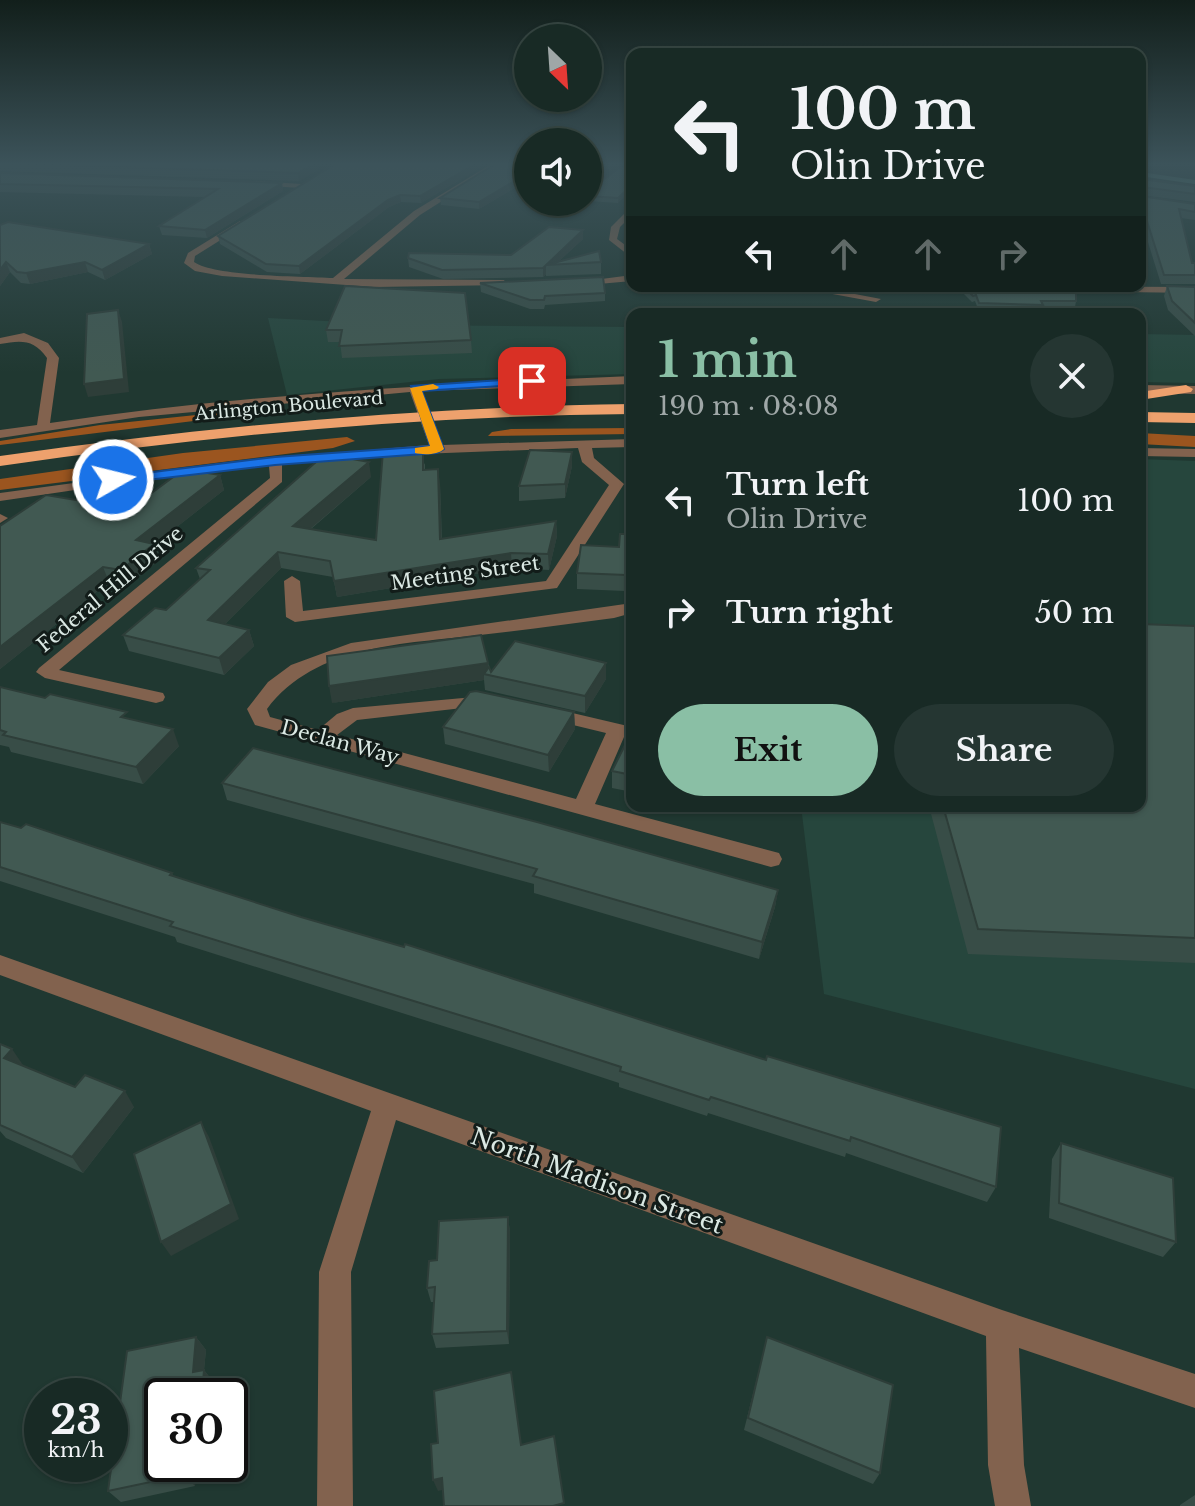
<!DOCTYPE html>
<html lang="en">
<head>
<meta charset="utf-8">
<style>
	:root { --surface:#182a25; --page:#253632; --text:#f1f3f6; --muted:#9fa7a7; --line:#364642; --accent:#8abfa5 }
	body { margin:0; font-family:"Libre Baskerville",serif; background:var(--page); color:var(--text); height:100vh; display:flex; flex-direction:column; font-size:30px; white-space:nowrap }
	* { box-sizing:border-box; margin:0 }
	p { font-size:26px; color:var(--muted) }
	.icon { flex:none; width:44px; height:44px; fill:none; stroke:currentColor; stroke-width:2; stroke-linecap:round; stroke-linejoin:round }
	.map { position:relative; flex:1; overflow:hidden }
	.details { position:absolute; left:626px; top:308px; width:520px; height:504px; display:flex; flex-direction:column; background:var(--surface); border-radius:16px; box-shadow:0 2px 6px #0004,0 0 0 2px var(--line) }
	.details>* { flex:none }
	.hud { position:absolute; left:626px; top:48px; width:520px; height:244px; border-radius:16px; box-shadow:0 2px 6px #0004,0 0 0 2px var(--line); background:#182a25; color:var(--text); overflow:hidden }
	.needle { width:52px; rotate:155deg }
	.fabs { position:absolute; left:514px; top:24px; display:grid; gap:16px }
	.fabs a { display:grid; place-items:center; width:88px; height:88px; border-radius:50%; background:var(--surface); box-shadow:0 2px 6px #0004,0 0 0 2px var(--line); font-size:40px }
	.speed { position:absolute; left:24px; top:1378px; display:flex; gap:16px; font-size:40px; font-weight:700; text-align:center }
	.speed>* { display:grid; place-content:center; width:104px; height:104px; border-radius:50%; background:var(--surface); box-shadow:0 2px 6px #0004,0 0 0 2px var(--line); line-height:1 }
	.speed small { font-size:20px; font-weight:400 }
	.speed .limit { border:4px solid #111; border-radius:12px; background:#fff; color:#111 }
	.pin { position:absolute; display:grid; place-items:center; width:68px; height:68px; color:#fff; margin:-34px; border-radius:16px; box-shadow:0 4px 12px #0006 }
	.me { position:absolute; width:88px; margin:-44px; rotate:82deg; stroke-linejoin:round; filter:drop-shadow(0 0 6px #0008) }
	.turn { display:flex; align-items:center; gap:28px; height:168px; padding:0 32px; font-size:36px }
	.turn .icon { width:104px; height:104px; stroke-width:2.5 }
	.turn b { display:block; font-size:56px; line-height:68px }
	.lanes { display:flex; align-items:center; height:76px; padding:0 32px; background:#0003; justify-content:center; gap:40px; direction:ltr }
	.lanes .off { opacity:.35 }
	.round { display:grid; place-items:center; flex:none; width:84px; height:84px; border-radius:42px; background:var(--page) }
	.head { display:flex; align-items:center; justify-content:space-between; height:136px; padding:0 32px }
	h1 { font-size:48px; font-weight:700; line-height:60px; color:var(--accent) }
	.primary-button { display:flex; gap:16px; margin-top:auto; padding:16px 32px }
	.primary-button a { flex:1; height:92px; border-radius:48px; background:var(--accent); color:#111; font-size:32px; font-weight:700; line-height:92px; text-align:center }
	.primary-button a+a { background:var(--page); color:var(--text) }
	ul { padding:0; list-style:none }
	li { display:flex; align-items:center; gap:24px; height:112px; padding:0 32px }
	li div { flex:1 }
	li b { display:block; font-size:30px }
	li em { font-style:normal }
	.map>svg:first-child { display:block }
	.built { fill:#26463d }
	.forest { fill:#9b551f }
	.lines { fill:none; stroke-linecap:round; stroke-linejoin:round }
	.stream { stroke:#58897d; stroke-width:4 }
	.minor { fill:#82624e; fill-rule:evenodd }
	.highway { fill:#eea16d; fill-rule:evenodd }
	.wall { fill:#384d47 }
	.shaded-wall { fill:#2e3e39 }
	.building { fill:#415952; stroke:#2e3e39; stroke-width:2 }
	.route { fill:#1a73e8; stroke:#114b97; stroke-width:2 }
	.slow { fill:#f59e0b }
	.labels { text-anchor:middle; stroke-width:6; stroke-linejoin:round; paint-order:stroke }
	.far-street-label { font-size:18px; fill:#dae8e3; stroke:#121c19 }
	.street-label { font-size:20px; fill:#dae8e3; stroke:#121c19 }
	.near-street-label { font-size:24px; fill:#dae8e3; stroke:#121c19 }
</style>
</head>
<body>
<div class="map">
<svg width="1195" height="1506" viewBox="0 0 1195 1506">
	<rect width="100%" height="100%" fill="#203831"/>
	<g class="built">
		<path d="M268,318L402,325L632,327V374L439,379L287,395Z"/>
		<path d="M1140,334L1195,335V383L1140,382Z"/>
		<path d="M1140,459L1195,461V1089L824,994L801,806H1140Z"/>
	</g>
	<g class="forest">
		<path d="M263,408L282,410L0,445V441L100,425Z"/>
		<path d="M632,428V434L488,436L492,432L511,429Z"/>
		<path d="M1140,433L1195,436V447L1140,444Z"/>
		<path d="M347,437L355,441L333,448L0,490V479L183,453Z"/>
	</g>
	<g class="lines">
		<path class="stream" d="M1140,174L1195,182"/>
		<g class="minor">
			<path d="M493,163H502L420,215L344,279L504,280L507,285L374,287L222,276L195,271L184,263L188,253L240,221L243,226L195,256L194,262C216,277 303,276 333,278L414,211Z"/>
			<path d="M256,181L301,184L305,186L301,188L253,185Z"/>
			<path d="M629,209H632V215L620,227L617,239L632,250V258L609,240L611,227Z"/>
			<path d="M632,275V281L576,286L571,283Z"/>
			<path d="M789,286H813L881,299L876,302Z"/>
			<path d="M909,286L1195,287V293L914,289Z"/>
			<path d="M24,333L48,343L59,358L50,423C243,394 437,384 632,376V384L422,391L442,445L632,439V447L592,448L594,458L624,484L557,588L295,622L286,617L284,581L292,576L300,581L303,611L546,581L609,485L582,462L578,448L394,455L282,464V482L59,670L163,693L165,697L163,701L156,703L45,678L36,672L39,668L270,478L269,466L157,478L0,501V493L236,461L429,445L410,392L139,417L0,438V430L37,425L47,358C34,339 21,340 0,344V338Z"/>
			<path d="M1140,385L1195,386V394L1140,393Z"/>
			<path d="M1140,448L1195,449V457L1140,456Z"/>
			<path d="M0,514L8,518L0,523Z"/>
			<path d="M632,603V613L614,618C569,624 525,630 480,635C405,644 316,644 267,709L270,717L318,730L337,714L353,708L496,695L498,699L489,705L357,720L337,735L576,799L606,733L540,717L537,713L540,709L547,707L632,727V739L624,737L595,804L779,853L782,859L779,865L771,867L255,725L247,709L268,682L291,665L351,643Z"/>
			<path d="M0,955L1002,1310L1195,1374V1408L1019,1348L1024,1465L1031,1506H995L988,1465L986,1336L396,1120L351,1272L353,1506H317L319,1272L371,1111L0,975Z"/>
		</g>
		<g class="highway">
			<path d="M1186,385L1193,389L1191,392L1140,400V392Z"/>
			<path d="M632,404V414C420,416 210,435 0,466V456C210,426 420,407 632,404Z"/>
			<path d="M1140,412L1195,413V423L1140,422Z"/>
		</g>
	</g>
	<g class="wall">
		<path d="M0,163H318L319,169L299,181L0,171Z"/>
		<path d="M488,163L421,203L401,202L389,207L300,274L267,272L220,244L218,236Z"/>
		<path d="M528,163V180L479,209L441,205L440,198Z"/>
		<path d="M626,163L618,203L588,201V191Z"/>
		<path d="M0,173L282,183L283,191L207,238L162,235L159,226L205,197L0,192Z"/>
		<path d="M1140,179L1195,186V202L1141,195L1140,196L1195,204V220L1181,218L1192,263H1195V284H1161L1143,226L1140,221Z"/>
		<path d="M0,225L149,244L152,254L105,280L88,272L30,284L21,283L10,272L0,286Z"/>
		<path d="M583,230V239L559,261L601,262V274L546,276V274L543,277L443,279L409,267L408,258L511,255Z"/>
		<path d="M480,283L605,293V301L545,305L544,309H530L481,292Z"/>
		<path d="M345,286L471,340L472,353L342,358L340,342H328L326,330Z"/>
		<path d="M1167,286L1195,287V336L1168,310L1164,296Z"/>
		<path d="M964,287L1076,301L1075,307H1043L1042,311L978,309L975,301L972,302L963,293Z"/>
		<path d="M572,452V466L565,498L519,501V486Z"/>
		<path d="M425,463V470L440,484L442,539L556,521L557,536L549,570L512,568L337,597L333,577L281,568L225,624L249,630L254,646L224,675L129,651L123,635L166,610L200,579L196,568L371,477L311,529L376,540Z"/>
		<path d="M220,475L224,490L155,544L160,559L127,586L109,582L0,669V526L130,509Z"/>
		<path d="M632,525V577H626L625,591L577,589V573L619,547L632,534Z"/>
		<path d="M1195,626V963L968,954L929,806H1140Z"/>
		<path d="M488,663L491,672L606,679L585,713L485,690L484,680L332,703Z"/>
		<path d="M0,687L130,719L179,746L143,784L11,752L9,747L0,745Z"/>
		<path d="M574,712L575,729L549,772L445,744L443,727Z"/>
		<path d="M632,731V792L612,788V771Z"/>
		<path d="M222,783L778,890L775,907L759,959L534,893V884L227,800Z"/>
		<path d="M689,806H724L721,814Z"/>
		<path d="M0,822L172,873L173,876L996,1187L987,1202L846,1153L845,1157L708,1113L707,1116L619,1087V1083L497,1043L177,942L175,937L0,881Z"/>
		<path d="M0,1044L23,1066L75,1087L134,1107L83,1173L6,1138L0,1131Z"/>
		<path d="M1061,1143L1176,1242L1163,1257L1049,1218L1052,1159Z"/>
		<path d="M508,1217L510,1232L509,1344L436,1348L432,1334L434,1302H431L427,1288L437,1260Z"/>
		<path d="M196,1337L206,1350L204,1370L214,1383L212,1396H162V1464H197L195,1486L121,1502L108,1491L127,1351Z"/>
		<path d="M767,1337L880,1473L873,1484L744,1430Z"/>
		<path d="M1195,1495V1506H1180V1505Z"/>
	</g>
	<g class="shaded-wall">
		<path d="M315,163H318L319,169L299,181L298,173Z"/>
		<path d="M477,163H488L421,203L420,196Z"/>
		<path d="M528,173V180L479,209V202Z"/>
		<path d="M282,183L283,191L207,238L205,230Z"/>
		<path d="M632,185V190L618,203V198Z"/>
		<path d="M400,195L401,202L389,207L300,274L299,266L388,200Z"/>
		<path d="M583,230V239L556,264L546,265Z"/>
		<path d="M149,244L152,254L105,280L102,270Z"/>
		<path d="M6,262L10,272L0,286V270Z"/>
		<path d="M85,262L88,272L30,284L26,273Z"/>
		<path d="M546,265V274L543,277V268Z"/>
		<path d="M118,310L122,322L129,392L88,397L84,384Z"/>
		<path d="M572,452V466L565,498V484Z"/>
		<path d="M369,462L371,477L296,541L293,526Z"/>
		<path d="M438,469L440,484L442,554L440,539Z"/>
		<path d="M220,475L224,490L155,544L160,559L127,586L121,570L136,540Z"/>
		<path d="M556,521L557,536L549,570L548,554Z"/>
		<path d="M278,552L281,568L213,636L208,620Z"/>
		<path d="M511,553L512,568L337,597L334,581Z"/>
		<path d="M103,567L109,582L0,669V647Z"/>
		<path d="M249,630L254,646L224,675L219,658Z"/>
		<path d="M488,663L489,675L484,674V680L332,703L329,686Z"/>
		<path d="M606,663V679L585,713V696Z"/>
		<path d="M574,712L575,729L549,772L548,755Z"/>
		<path d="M173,729L179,746L143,784L136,767Z"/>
		<path d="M778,890L775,907L759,959L762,942Z"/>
		<path d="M12,1049L23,1065L15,1074L4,1058Z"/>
		<path d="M125,1091L134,1107L83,1173L72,1157Z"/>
		<path d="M201,1122L209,1137L239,1219L171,1256L161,1242Z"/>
		<path d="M508,1217L510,1232L509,1344L507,1331Z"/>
		<path d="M196,1337L206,1350L204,1370L214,1383L212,1396H202L193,1372Z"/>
		<path d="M185,1464H197L195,1486L184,1475Z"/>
		<path d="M442,1478L446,1489L438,1491L433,1480Z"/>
	</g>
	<g class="building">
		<path d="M0,163H315L298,173Z"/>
		<path d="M337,163H477L420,196L400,195L388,200L299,266L266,264L218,236Z"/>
		<path d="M497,163H528V173L479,202L440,198Z"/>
		<path d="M626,163H632V185L618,198L588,196V191Z"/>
		<path d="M0,173L282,183L205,230L159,226L218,189L0,184Z"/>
		<path d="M1140,179L1195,186V194L1143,187L1140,196L1195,204V212L1179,209L1192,263H1195V275H1164L1146,218L1140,209Z"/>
		<path d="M8,222L149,244L102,270L85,262L26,273L17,272L6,262L0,270V225Z"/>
		<path d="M549,227L583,230L543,268L442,270L408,258L409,253L511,255Z"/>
		<path d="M599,251L601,262L546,265Z"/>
		<path d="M603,277L605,293L545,296L544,300H530L480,283Z"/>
		<path d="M345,286L465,293L471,340L339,346L342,330H326Z"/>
		<path d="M1167,286L1195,287V323L1172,301Z"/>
		<path d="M964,287L1076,288V301H1041L1043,305L979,303L976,295L973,296Z"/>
		<path d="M118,310L124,379L84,384L87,314Z"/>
		<path d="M423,449V470L438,469L440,539L556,521L548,554L511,553L334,581L330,561L278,552L208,620L249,630L219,658L123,635L155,608L166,610L210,570L196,568L325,454L369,462L293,526L376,540L383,451Z"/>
		<path d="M530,450L572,452L565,484L519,486Z"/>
		<path d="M184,469L220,475L136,540L154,544L121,570L103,567L0,647V526L46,495L130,509Z"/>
		<path d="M632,525V561H627L626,575L577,573L581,545L619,547L620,534H632Z"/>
		<path d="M1140,624L1195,626V938L978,929L943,806H1140Z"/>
		<path d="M481,635L488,663L329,686L327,656Z"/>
		<path d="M515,641L606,663L585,696L484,674L489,667L491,672Z"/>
		<path d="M0,687L45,698L50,694L127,712L121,717L173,729L136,767L3,735L6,732L0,730Z"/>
		<path d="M476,691L574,712L548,755L443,727L470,692Z"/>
		<path d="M632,731V775L612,771Z"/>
		<path d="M253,748L537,822L778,890L762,942L533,876L537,869L222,783Z"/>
		<path d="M0,822L21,828L26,824L172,873L170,875L301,917L404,947L405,944L766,1060L767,1056L1001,1127L996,1187L851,1137L850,1141L711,1097L709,1100L620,1071L621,1067L495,1026L170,926L173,922L0,867Z"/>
		<path d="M0,1044L12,1049L4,1058L75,1087L85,1075L125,1091L72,1157L0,1125Z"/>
		<path d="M201,1122L231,1204L161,1242L134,1154Z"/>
		<path d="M1061,1143L1173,1178L1176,1242L1059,1203Z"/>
		<path d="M508,1217L507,1331L432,1334L435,1287L427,1288L429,1261L437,1260L439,1221Z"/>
		<path d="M196,1337L193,1372L204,1370L202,1396H162V1464H185L184,1475L108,1491L127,1351Z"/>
		<path d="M767,1337L893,1385L880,1473L748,1418Z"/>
		<path d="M511,1372L521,1445L554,1436L564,1503L553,1506H444L442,1478L433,1480L431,1444L438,1443L434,1391Z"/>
	</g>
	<linearGradient id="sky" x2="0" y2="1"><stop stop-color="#121f1b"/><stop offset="0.44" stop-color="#3c535a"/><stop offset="1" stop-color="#3c535a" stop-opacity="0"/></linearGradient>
	<rect width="1195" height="373" fill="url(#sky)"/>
	<path class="route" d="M532,378L537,381L536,384L422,391L444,449L437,453L275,465L113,484L106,480L113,477L275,457L430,446L411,386Z"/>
	<path class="slow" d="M433,384L439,387L437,389L422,391L444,449C438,455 423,455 415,453V448L430,446L410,388Z"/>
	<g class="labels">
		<g class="far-street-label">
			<text transform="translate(289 406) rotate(-5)" y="6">Arlington Boulevard</text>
		</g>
		<g class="street-label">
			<text transform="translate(465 573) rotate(-8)" y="7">Meeting Street</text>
			<text transform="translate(110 589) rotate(-40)" y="7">Federal Hill Drive</text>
			<text transform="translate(340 742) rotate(15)" y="7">Declan Way</text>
		</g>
		<g class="near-street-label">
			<text transform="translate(597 1181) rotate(20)" y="8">North Madison Street</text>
		</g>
	</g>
</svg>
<div class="fabs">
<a><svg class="needle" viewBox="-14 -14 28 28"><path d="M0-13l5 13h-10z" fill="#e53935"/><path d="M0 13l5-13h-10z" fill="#9fa7a7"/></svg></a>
<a><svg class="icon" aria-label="sound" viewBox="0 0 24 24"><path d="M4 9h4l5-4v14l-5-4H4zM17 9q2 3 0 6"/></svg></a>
</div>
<div class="speed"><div>23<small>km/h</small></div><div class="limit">30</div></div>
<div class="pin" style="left:532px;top:381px;background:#d93025"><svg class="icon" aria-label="arrive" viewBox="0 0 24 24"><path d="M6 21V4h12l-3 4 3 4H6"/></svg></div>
<svg class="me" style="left:113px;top:480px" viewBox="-20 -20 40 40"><circle r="17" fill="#1a73e8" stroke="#fff" stroke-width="3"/><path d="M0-11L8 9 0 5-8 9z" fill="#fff"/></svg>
<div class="hud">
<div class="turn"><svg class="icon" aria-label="left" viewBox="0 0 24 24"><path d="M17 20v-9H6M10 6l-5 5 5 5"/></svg><div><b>100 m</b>Olin Drive</div></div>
<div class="lanes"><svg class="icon" aria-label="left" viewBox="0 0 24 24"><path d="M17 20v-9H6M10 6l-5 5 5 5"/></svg><svg class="icon off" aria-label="ahead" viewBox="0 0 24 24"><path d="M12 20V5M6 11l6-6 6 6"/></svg><svg class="icon off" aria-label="ahead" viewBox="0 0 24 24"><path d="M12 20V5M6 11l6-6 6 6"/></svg><svg class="icon off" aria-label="right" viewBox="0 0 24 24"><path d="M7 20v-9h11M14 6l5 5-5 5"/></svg></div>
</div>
<section class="details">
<div class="head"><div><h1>1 min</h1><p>190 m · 08:08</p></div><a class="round"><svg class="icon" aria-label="close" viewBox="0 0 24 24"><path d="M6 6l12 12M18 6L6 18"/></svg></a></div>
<ul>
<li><svg class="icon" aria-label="left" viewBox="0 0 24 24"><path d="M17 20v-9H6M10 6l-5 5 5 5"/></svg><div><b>Turn left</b><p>Olin Drive</p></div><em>100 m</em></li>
<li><svg class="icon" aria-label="right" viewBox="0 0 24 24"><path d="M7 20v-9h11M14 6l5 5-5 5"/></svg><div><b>Turn right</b></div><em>50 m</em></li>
</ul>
<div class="primary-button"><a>Exit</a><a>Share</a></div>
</section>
</div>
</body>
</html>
